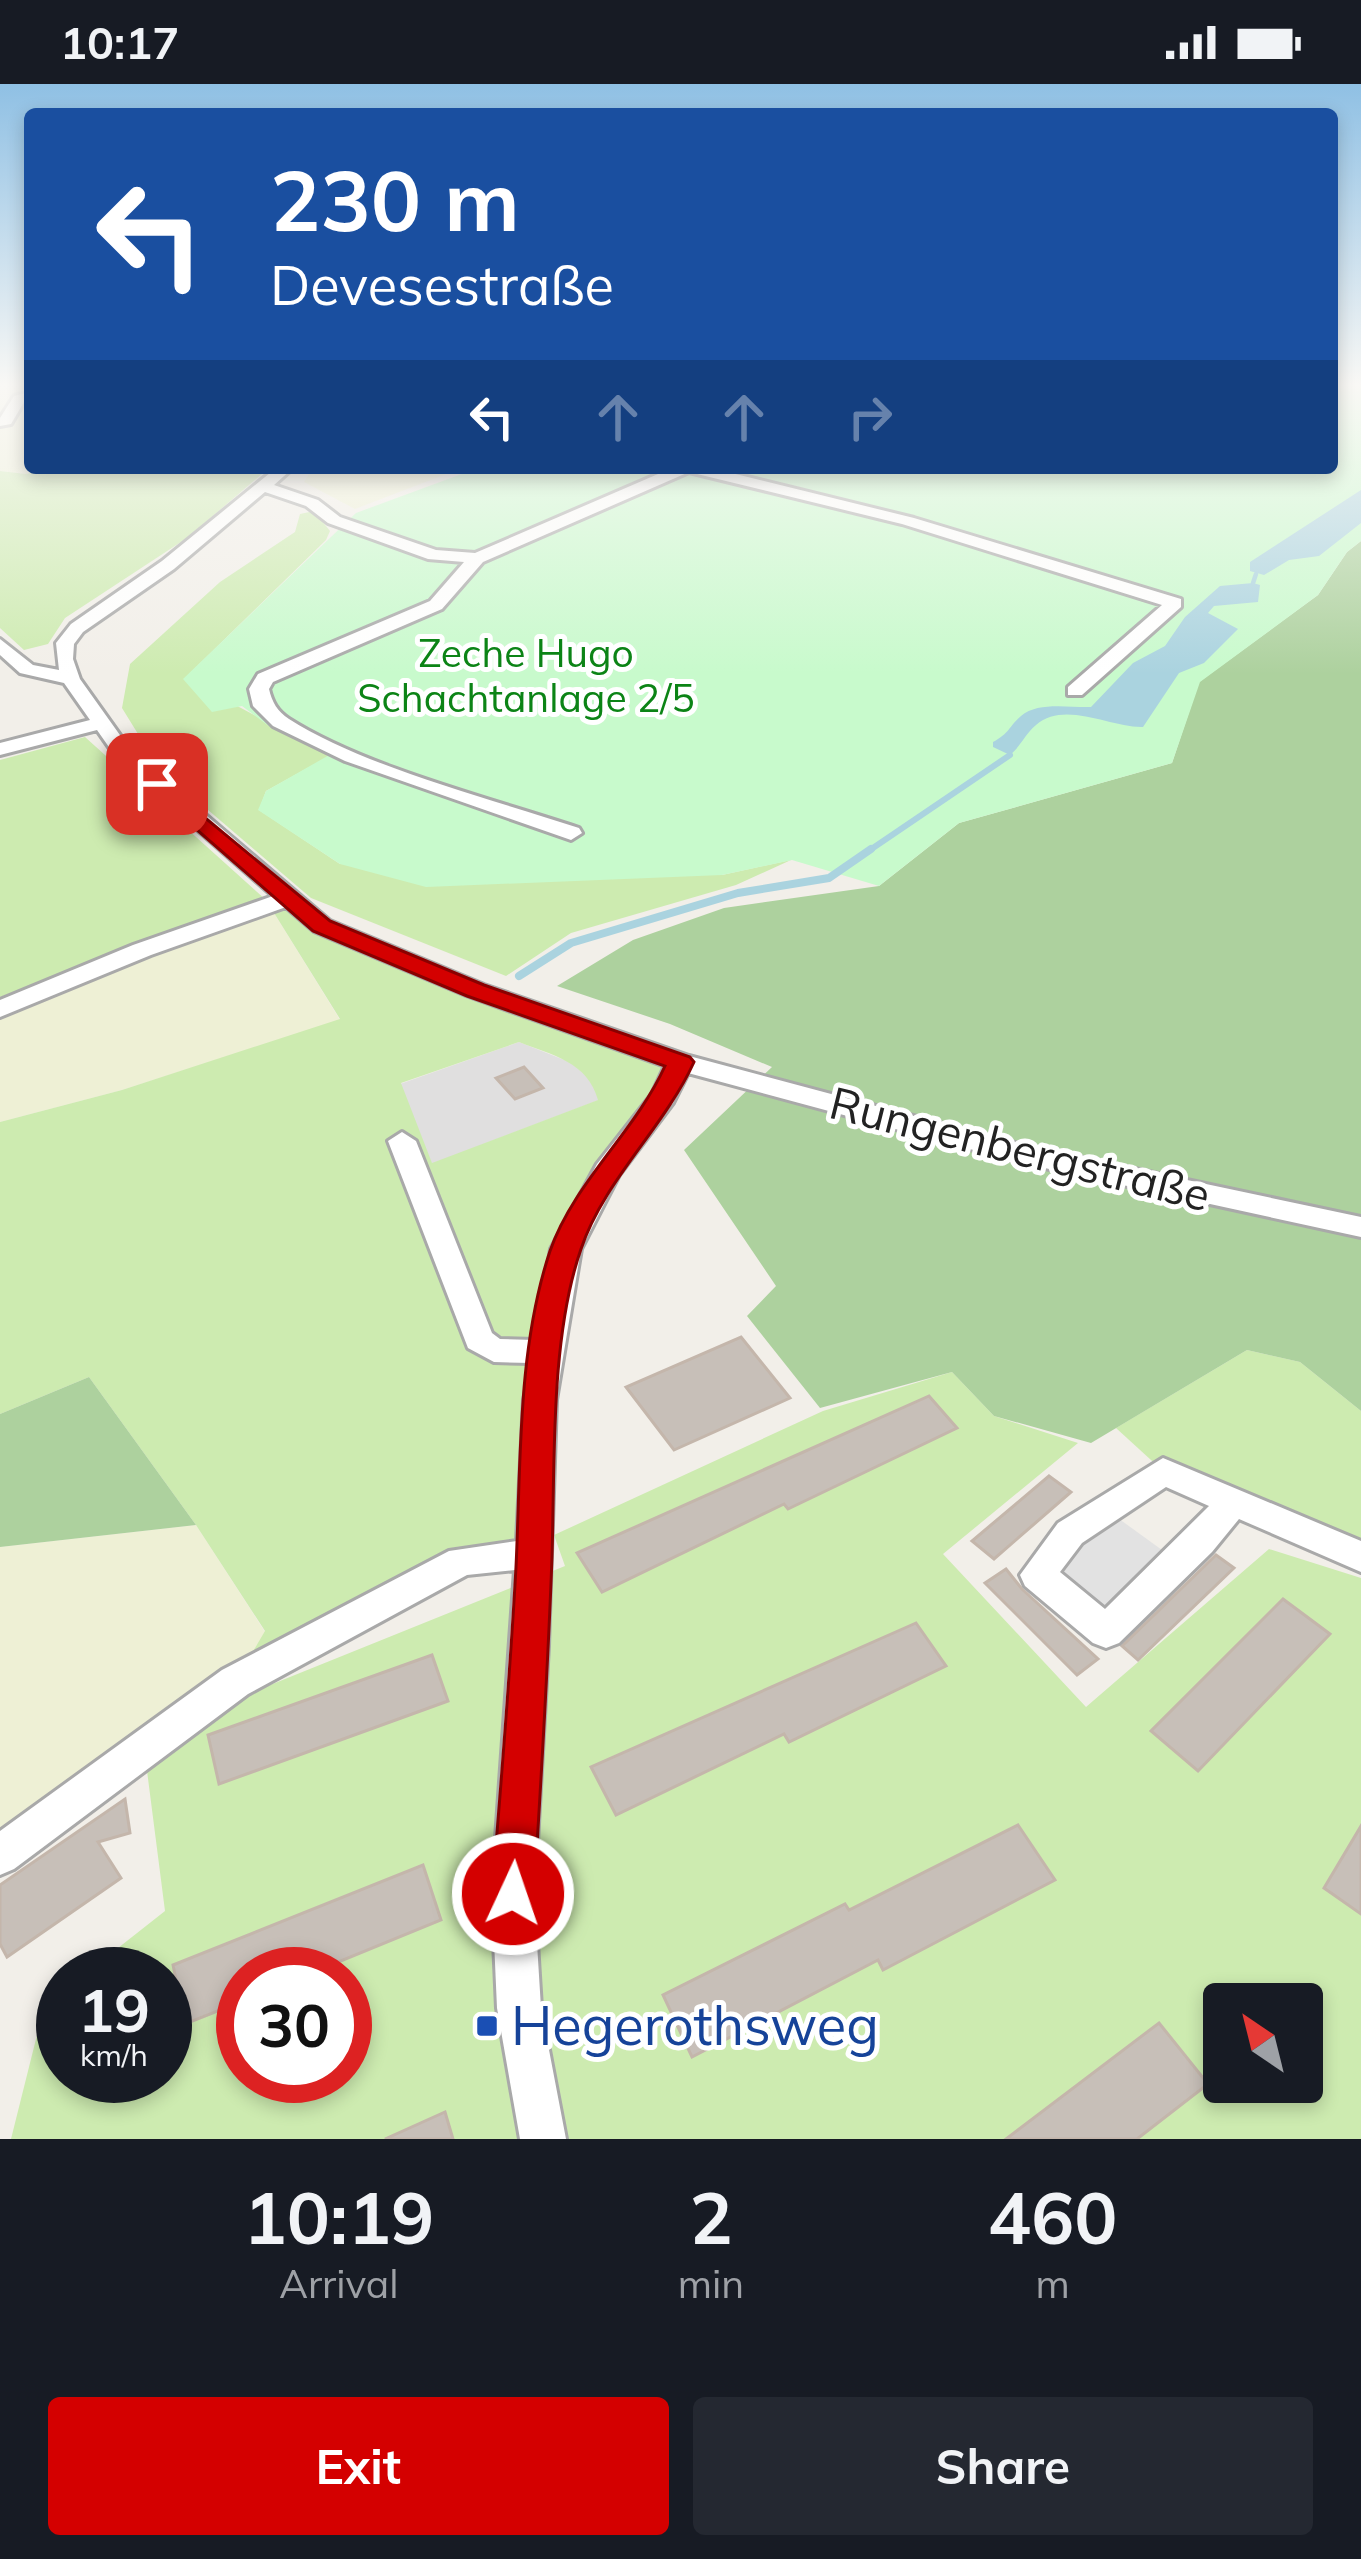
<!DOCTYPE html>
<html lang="en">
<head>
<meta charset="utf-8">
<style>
	:root { --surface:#171b24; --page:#242831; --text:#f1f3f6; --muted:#9ea1a6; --accent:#d40000 }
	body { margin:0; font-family:Mulish,sans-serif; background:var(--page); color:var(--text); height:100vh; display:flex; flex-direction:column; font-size:45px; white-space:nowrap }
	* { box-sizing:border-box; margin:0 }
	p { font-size:39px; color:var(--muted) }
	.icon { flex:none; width:66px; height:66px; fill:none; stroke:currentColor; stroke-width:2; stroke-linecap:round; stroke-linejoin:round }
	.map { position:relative; height:2055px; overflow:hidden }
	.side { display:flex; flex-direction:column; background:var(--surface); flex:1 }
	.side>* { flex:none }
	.top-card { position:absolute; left:24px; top:24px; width:1314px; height:366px; border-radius:12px; box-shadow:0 6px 18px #0003; background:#1a4fa0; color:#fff; overflow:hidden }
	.needle { width:78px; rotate:325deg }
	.fabs { position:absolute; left:1203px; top:1899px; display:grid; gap:24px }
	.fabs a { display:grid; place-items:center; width:120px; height:120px; border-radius:12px; background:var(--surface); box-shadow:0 6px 18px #0003; font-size:60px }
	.speed { position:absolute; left:36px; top:1863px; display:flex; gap:24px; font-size:60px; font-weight:700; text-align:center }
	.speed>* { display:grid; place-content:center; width:156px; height:156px; border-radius:50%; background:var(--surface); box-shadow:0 6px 18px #0003; line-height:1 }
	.speed small { font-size:30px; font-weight:400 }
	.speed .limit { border:18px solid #d22; background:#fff; color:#111 }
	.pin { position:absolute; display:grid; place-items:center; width:102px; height:102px; color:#fff; margin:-51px; border-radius:24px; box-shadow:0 6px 18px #0006 }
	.me { position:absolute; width:132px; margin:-66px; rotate:3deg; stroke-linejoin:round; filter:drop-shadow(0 0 9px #0008) }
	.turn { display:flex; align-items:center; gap:42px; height:252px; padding:0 48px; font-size:54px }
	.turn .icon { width:156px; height:156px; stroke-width:2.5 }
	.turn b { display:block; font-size:84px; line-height:102px }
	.lanes { display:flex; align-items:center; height:114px; padding:0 48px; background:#0003; justify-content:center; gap:60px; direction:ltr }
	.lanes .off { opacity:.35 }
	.eta { display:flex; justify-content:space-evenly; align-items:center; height:204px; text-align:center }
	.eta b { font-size:72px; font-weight:700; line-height:84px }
	.primary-button { display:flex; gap:24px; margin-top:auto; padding:24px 48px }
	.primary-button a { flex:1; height:138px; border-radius:12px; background:var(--accent); color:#fff; font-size:48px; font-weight:700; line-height:138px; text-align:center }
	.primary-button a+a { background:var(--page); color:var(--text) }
	.status { display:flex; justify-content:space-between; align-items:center; height:84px; padding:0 60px; background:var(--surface); direction:ltr }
	.status svg { height:33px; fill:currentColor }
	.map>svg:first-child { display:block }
	.residential { fill:#e0dfdf }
	.farmland { fill:#eef0d5 }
	.grass { fill:#cdebb0; fill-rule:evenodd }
	.forest { fill:#add19e }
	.park { fill:#c8facc }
	.parking { fill:#e2e2e2 }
	.water { fill:#aad3df }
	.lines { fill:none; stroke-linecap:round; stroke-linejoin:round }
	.stream-far2 { stroke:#aad3df; stroke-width:4.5 }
	.stream-far1 { stroke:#aad3df; stroke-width:6 }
	.stream { stroke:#aad3df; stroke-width:8 }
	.building { fill:#c7bfb8; stroke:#c4b6ab; stroke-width:3 }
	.minor-casing { stroke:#a9a9a9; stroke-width:6 }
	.minor { fill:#fff; fill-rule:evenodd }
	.route { fill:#d40000; stroke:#8a0000; stroke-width:3 }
	.transit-dot { fill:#1a4fb4; stroke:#fff; stroke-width:4.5 }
	.labels { text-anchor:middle; stroke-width:10; stroke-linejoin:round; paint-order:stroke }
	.far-park-label { font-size:39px; fill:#0c8416; stroke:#fff }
	.street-label { font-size:45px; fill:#222; stroke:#fff }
	.near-transit-label { font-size:54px; fill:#164399; stroke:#fff; text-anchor:start }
</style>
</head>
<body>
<div class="status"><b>10:17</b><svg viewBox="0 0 49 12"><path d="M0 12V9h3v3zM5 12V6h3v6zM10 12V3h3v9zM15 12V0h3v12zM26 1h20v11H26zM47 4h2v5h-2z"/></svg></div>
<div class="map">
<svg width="1361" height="2055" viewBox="0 0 1361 2055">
	<rect width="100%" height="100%" fill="#f2efe9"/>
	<path class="residential" d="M519,958L572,979L591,994L599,1016L432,1080L400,1000Z"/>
	<g class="farmland">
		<path d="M0,302H30V384H48L26,390L0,387Z"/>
		<path d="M313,384H462L355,425L304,398Z"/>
		<path d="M266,816L340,936L122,1006L0,1038V913Z"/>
		<path d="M196,1441L265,1548L235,1598L0,1771V1463Z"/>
	</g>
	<g class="grass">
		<path d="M48,384H269L187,454L65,534L48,560L24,566L0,544V387L26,390Z"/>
		<path d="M314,427L330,447L326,456L184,595C235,619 281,648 333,670L266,707L259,726L340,780L722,791L791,776L736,801L571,849L506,892L311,814L159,684L122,624L130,580L220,498L295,448L300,430Z"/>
		<path d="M85,653L266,816L279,817L371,863L680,978L587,1120L531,1470L461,1477L235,1598L265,1547L196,1441L89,1293L0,1330V1038L122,1006L340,935L266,816L0,913V676ZM519,958C552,971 588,978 598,1016L432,1079L401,999Z"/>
		<path d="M1247,1266L1300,1278L1361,1327V1473L1163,1387L1116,1344Z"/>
		<path d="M952,1288L994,1332L1078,1359L943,1470L1086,1623L1269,1465L1361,1494V2055H11L44,1923L63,1908V1992H165V1890H85L165,1827L146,1679L223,1620L565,1482L554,1451L823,1327ZM243,1890H345V1992H243ZM1224,1920H1302V1998H1224Z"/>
	</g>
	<g class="forest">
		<path d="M1361,457V1327L1300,1278L1247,1266L1091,1359L994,1332L952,1288L820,1324L747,1232L776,1202L684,1066L772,983L670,940L557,902L633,856L724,824L879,802L959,739L1172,679L1199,598L1318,511L1347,468Z"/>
		<path d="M89,1293L196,1441L0,1463V1330Z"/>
	</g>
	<path class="park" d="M1332,302H1361V457L1347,468L1318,511L1200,598L1172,679L959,739L879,802L792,776L722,791L426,803L340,780L258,726L266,707L331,670L270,643L242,622L212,628L183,595L356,429L478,384H1332Z"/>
	<path class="parking" d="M1115,1432L1162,1466L1103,1523L1055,1487Z"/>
	<g class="water">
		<path d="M1361,406V439L1319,472L1289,476L1264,491L1250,487V478Z"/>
		<path d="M1253,499L1260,501L1258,518L1214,522L1208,529L1238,545L1204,579L1179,589L1143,643C1111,644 1065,616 1036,641C1025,650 1021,662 1010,671L993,663V658C1011,648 1008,643 1021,632C1038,617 1071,624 1091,623L1133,579L1165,562L1185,533L1220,502Z"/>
	</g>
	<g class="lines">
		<path class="stream-far2" d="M1253,499L1256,490"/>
		<path class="stream-far1" d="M867,768L1010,671"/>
		<path class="stream" d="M519,892L571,859L738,809L829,794L871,765"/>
	</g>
	<g class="building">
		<path d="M524,983L543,1004L515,1015L496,994Z"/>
		<path d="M741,1253L790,1314L674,1366L626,1303Z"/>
		<path d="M929,1312L957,1344L788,1425L784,1420L602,1508L577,1469Z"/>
		<path d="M1049,1392L1071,1408L994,1475L972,1457Z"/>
		<path d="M1216,1471L1234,1484L1138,1576L1122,1562Z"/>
		<path d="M1006,1485L1022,1505L1098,1575L1077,1591L985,1499Z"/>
		<path d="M1283,1515L1330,1550L1198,1687L1151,1647Z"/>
		<path d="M916,1539L946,1582L789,1658L784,1650L616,1731L591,1683Z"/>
		<path d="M432,1571L448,1617L219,1700L208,1651Z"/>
		<path d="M125,1715L130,1749L98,1758L121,1794L7,1873L0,1860V1801Z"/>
		<path d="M1018,1741L1055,1796L883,1886L878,1876L692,1973L663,1911L845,1820L849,1826Z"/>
		<path d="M1361,1742V1830L1324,1804Z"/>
		<path d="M423,1781L441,1836L309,1890H243V1917L185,1940L173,1881Z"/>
		<path d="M1159,1939L1208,2000L1137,2055H1006Z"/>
		<path d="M445,2028L453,2055H385Z"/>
	</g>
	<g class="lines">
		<g class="minor-casing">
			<g id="minor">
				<path d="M30,308V316L24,318L11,340L0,342V334L14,312Z"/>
				<path d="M276,384H293L274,401L318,416L340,433L436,466L475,469L672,384H711L914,434L1181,515V523L1082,611H1068V603L1162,521L902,440L689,388L483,478L442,525L273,598L269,605C272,618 277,627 289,635C364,683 492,715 579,744L582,749L571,756L345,677L273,642L253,622L249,605L258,590L430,517L464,478L428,475L328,439L306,422L265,408L174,485L83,548L74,560L73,575L80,595L132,668L330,837L484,901L689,972L1022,1061L1361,1133V1153L1022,1079L688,989L673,1019L619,1091L581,1165L556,1316L548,1562L534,1811L541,1924L566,2055H520L497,1924L492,1811L515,1486L467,1491L248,1610L14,1785L0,1791V1747L222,1586L449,1467L517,1457L524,1316L531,1279L494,1278L468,1264L388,1057L402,1048L416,1057L492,1249L500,1255L535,1256L551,1165L597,1080L652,1010L665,982L466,911L314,847L286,823L151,871L0,933V916L133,861L273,812L118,676L97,646L0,671V659L90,636L64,599L20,589L0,571V555L33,581L59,586L56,559L71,540L162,477Z"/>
				<path d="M1163,1374L1361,1457V1488L1239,1435L1212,1468L1119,1559L1106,1564L1093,1559L1025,1502L1020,1491L1058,1439ZM1166,1403L1209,1422L1105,1525L1060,1488L1082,1459Z"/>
			</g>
		</g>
		<use href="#minor" class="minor"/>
	</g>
	<linearGradient id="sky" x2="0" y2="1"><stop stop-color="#8fc0e4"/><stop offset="0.51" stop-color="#f9f8f5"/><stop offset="1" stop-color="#f9f8f5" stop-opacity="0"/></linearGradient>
	<rect width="1361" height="590" fill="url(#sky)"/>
	<path class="route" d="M157,694L330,837L484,901L690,973L694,978C664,1044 604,1096 581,1165C550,1254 555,1379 552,1473C548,1586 541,1698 534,1810L527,1825L513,1831L498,1825L492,1810C501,1701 510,1593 516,1483C521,1380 517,1266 550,1167C574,1098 635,1048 665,982L467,912L313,847L150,705V696Z"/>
	<rect class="transit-dot" x="475" y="1930" width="24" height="24" rx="6"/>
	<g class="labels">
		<g class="far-park-label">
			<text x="526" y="583">Zeche Hugo<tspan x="526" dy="45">Schachtanlage 2/5</tspan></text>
		</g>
		<g class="street-label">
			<text transform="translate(1020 1065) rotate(14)" y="16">Rungenbergstraße</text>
		</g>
		<g class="near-transit-label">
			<text x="511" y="1961">Hegerothsweg</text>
		</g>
	</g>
</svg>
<div class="fabs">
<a><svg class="needle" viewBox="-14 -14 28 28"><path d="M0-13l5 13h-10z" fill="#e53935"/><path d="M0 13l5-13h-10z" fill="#9ea1a6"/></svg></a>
</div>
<div class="speed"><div>19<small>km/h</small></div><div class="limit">30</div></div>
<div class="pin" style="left:157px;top:700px;background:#d93025"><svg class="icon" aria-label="arrive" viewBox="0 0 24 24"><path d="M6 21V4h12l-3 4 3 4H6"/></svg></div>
<svg class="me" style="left:513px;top:1810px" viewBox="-20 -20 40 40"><circle r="17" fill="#d40000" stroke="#fff" stroke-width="3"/><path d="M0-11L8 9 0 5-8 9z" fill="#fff"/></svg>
<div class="top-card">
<div class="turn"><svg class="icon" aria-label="left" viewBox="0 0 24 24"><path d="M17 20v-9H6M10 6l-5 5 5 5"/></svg><div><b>230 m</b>Devesestraße</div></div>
<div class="lanes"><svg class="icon" aria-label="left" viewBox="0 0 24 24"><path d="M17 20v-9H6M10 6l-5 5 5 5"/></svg><svg class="icon off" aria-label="ahead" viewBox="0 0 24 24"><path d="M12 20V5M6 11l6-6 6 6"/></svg><svg class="icon off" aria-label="ahead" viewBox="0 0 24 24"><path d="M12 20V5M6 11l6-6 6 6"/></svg><svg class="icon off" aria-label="right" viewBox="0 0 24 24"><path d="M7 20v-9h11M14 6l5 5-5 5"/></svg></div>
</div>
</div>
<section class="side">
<div class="eta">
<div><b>10:19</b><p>Arrival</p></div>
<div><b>2</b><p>min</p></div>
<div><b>460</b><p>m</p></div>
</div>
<div class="primary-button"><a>Exit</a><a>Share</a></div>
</section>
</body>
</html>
